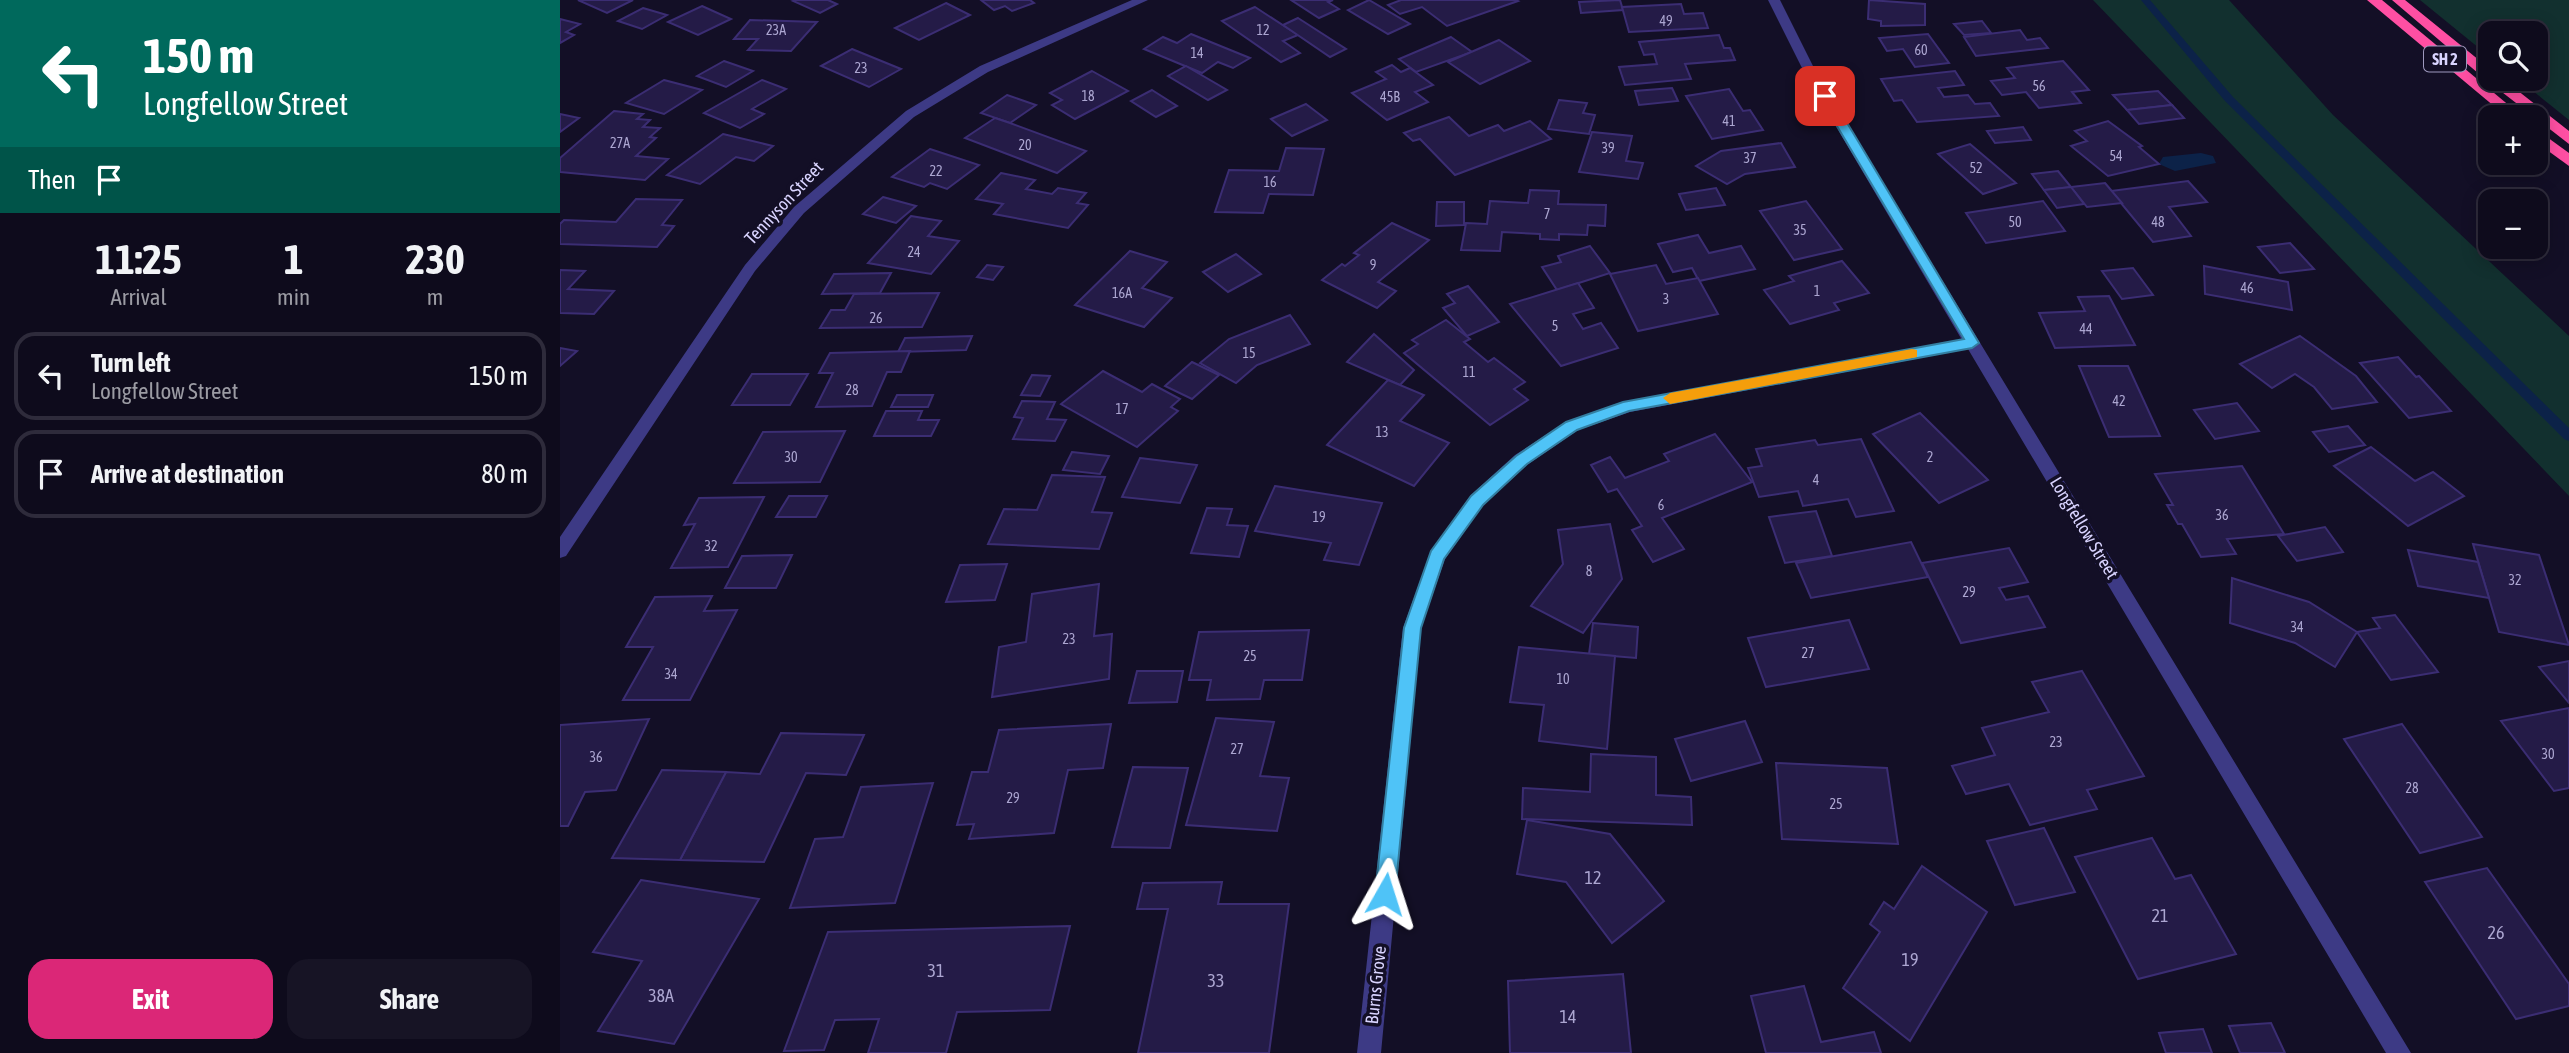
<!DOCTYPE html>
<html lang="en">
<head>
<meta charset="utf-8">
<style>
	:root { --surface:#0e0b1c; --page:#171425; --text:#f1f3f6; --muted:#9b9ba3; --line:#2e2b3b; --accent:#db2777 }
	body { margin:0; font-family:"Asap Condensed",sans-serif; background:var(--page); color:var(--text); height:100vh; display:flex; flex-direction:column; font-size:26px; white-space:nowrap }
	* { box-sizing:border-box; margin:0 }
	p { font-size:23px; color:var(--muted) }
	.icon { flex:none; width:38px; height:38px; fill:none; stroke:currentColor; stroke-width:2; stroke-linecap:round; stroke-linejoin:round }
	.map { position:relative; flex:1; overflow:hidden }
	.panel { display:flex; flex-direction:column; background:var(--surface); width:560px }
	.panel>* { flex:none }
	.hud { background:#00695c; color:#fff; overflow:hidden }
	.fabs { position:absolute; left:1918px; top:21px; display:grid; gap:14px }
	.fabs a { display:grid; place-items:center; width:70px; height:70px; border-radius:14px; background:var(--surface); box-shadow:0 4px 18px #0003,0 0 0 2px var(--line); font-size:35px }
	.pin { position:absolute; display:grid; place-items:center; width:60px; height:60px; color:#fff; margin:-30px; border-radius:14px; box-shadow:0 4px 10px #0006 }
	.me { position:absolute; width:77px; margin:-38px; rotate:6deg; stroke-linejoin:round; filter:drop-shadow(0 0 5px #0008) }
	.turn { display:flex; align-items:center; gap:24px; height:147px; padding:0 28px; font-size:32px }
	.turn .icon { width:91px; height:91px; stroke-width:2.5 }
	.turn b { display:block; font-size:49px; line-height:60px }
	.then { display:flex; align-items:center; height:66px; padding:0 28px; background:#0003; gap:14px; font-size:26px }
	.eta { display:flex; justify-content:space-evenly; align-items:center; height:119px; text-align:center }
	.eta b { font-size:42px; font-weight:700; line-height:49px }
	.action { display:flex; gap:14px; margin-top:auto; padding:14px 28px }
	.action a { flex:1; height:80px; border-radius:21px; background:var(--accent); color:#fff; font-size:28px; font-weight:700; line-height:80px; text-align:center }
	.action a+a { background:var(--page); color:var(--text) }
	ul { padding:0; list-style:none }
	li { display:flex; align-items:center; gap:21px; height:88px; margin:0 14px 10px; padding:0 14px; border:4px solid var(--line); border-radius:21px }
	li div { flex:1 }
	li b { display:block; font-size:26px }
	li em { font-style:normal }
	main { display:flex; flex:1; min-height:0 }
	.map>svg:first-child { display:block }
	.green { fill:#12302f }
	.water { fill:#0c2248 }
	.lines { fill:none; stroke-linecap:round; stroke-linejoin:round }
	.stream { fill:#0c2248; fill-rule:evenodd }
	.building { fill:#241b47; stroke:#3b2d73; stroke-width:2 }
	.minor { fill:#3d3a85; fill-rule:evenodd }
	.highway { fill:#ff4fa3; fill-rule:evenodd }
	.route { fill:#4fc3f7; stroke:#337fa1; stroke-width:2 }
	.slow { fill:#f59e0b }
	.labels { text-anchor:middle; stroke-width:7; stroke-linejoin:round; paint-order:stroke }
	.number-label { font-size:14px; fill:#aca6d1 }
	.shield { fill:#130f26; stroke:#9e99be; stroke-width:2 }
	.shield-label { font-size:16px; font-weight:bold; fill:#d9d4ff }
	.street-label { font-size:18px; fill:#d9d4ff; stroke:#130f26 }
	.near-number-label { font-size:18px; fill:#aca6d1 }
</style>
</head>
<body>
<main>
<section class="panel">
<div class="hud">
<div class="turn"><svg class="icon" aria-label="left" viewBox="0 0 24 24"><path d="M17 20v-9H6M10 6l-5 5 5 5"/></svg><div><b>150 m</b>Longfellow Street</div></div>
<div class="then">Then<svg class="icon" aria-label="arrive" viewBox="0 0 24 24"><path d="M6 21V4h12l-3 4 3 4H6"/></svg></div>
</div>
<div class="eta">
<div><b>11:25</b><p>Arrival</p></div>
<div><b>1</b><p>min</p></div>
<div><b>230</b><p>m</p></div>
</div>
<ul>
<li><svg class="icon" aria-label="left" viewBox="0 0 24 24"><path d="M17 20v-9H6M10 6l-5 5 5 5"/></svg><div><b>Turn left</b><p>Longfellow Street</p></div><em>150 m</em></li>
<li><svg class="icon" aria-label="arrive" viewBox="0 0 24 24"><path d="M6 21V4h12l-3 4 3 4H6"/></svg><div><b>Arrive at destination</b></div><em>80 m</em></li>
</ul>
<div class="action"><a>Exit</a><a>Share</a></div>
</section>
<div class="map">
<svg width="2009" height="1053" viewBox="0 0 2009 1053">
	<rect width="100%" height="100%" fill="#130f26"/>
	<g class="green">
		<path d="M1533,0H1669L1773,115L2009,336V496Z"/>
		<path d="M1860,0H2009V120L1958,79H1976V33H1930V57Z"/>
	</g>
	<path class="water" d="M1641,153L1653,156L1656,163L1615,171L1599,164L1603,157Z"/>
	<g class="lines">
		<path class="stream" d="M1581,0H1590L1673,97L2009,428V441L2004,439L1665,101Z"/>
	</g>
	<g class="building">
		<path d="M18,0H73L47,13Z"/>
		<path d="M236,0H268L277,4L260,13L233,1Z"/>
		<path d="M421,0H470L474,3L452,11L445,6L434,10Z"/>
		<path d="M731,0H773L768,2L779,9L759,18Z"/>
		<path d="M809,0L850,24L828,34L788,10Z"/>
		<path d="M841,0H956L958,1L887,26L862,7L840,14L828,5Z"/>
		<path d="M1060,0L1063,10L1021,13L1019,2Z"/>
		<path d="M1309,0L1365,4V25L1321,26V21L1308,19Z"/>
		<path d="M386,3L410,15L359,40L335,28Z"/>
		<path d="M1121,4L1124,14L1143,13L1148,28L1069,32L1062,7Z"/>
		<path d="M142,6L171,19L138,35L108,22Z"/>
		<path d="M695,7L738,35L723,41L740,53L721,62L662,21Z"/>
		<path d="M83,8L107,15L82,29L58,21Z"/>
		<path d="M738,18L786,49L770,57L723,25Z"/>
		<path d="M0,19L20,24L6,32L14,35L0,43Z"/>
		<path d="M190,20L257,22L231,51L188,50L198,39H174Z"/>
		<path d="M1422,21L1431,33L1404,35L1394,24Z"/>
		<path d="M1460,30L1467,40L1480,38L1488,48L1416,56L1404,37Z"/>
		<path d="M631,34L690,58L673,68L658,62L642,73L584,49L603,37L617,43Z"/>
		<path d="M1368,34L1389,63L1355,67L1343,49L1327,51L1319,38Z"/>
		<path d="M1159,35L1164,48H1170L1175,60L1125,64L1131,79L1065,85L1059,67L1097,64L1094,54L1084,55L1079,42Z"/>
		<path d="M891,37L912,52L856,72L839,59Z"/>
		<path d="M939,40L970,61L920,84L888,62Z"/>
		<path d="M292,49L341,69L309,87L261,66Z"/>
		<path d="M164,61L193,71L166,87L137,76Z"/>
		<path d="M1503,61L1529,90L1512,92L1521,103L1479,108L1466,92L1442,95L1431,81L1455,78L1447,68Z"/>
		<path d="M832,65L841,72L850,68L873,85L855,92L868,102L827,120L792,93L826,79L816,72Z"/>
		<path d="M626,66L667,90L648,100L608,76Z"/>
		<path d="M532,71L568,91L515,119L492,105L502,100L490,93Z"/>
		<path d="M1395,71L1404,85L1378,88L1384,97L1408,95L1415,104L1430,103L1439,116L1357,122L1342,100L1334,101L1321,79Z"/>
		<path d="M104,80L142,90L104,114L66,103Z"/>
		<path d="M202,80L226,89L192,109L204,114L180,128L144,113Z"/>
		<path d="M1112,88L1118,101L1079,105L1075,91Z"/>
		<path d="M1169,89L1183,111L1190,110L1203,130L1152,139L1126,96Z"/>
		<path d="M592,90L617,106L596,117L571,101Z"/>
		<path d="M1598,91L1612,105L1567,110L1553,95Z"/>
		<path d="M447,95L476,105L450,123L421,113Z"/>
		<path d="M999,100L1027,103L1023,113L1035,115L1029,134L988,129Z"/>
		<path d="M746,104L767,120L732,136L711,119Z"/>
		<path d="M1612,105L1624,118L1579,124L1567,110Z"/>
		<path d="M54,111L83,114L77,119L90,120L83,127L100,128L90,137L96,138L76,156L108,159L85,180L0,172V158Z"/>
		<path d="M0,114L19,118L0,132Z"/>
		<path d="M889,117L909,136L938,125L944,131L970,121L991,139L895,175L860,139L853,141L844,133Z"/>
		<path d="M435,118L450,123L526,151L497,173L405,138Z"/>
		<path d="M1548,121L1582,146L1579,147L1599,164L1548,176L1511,146L1527,141L1515,131Z"/>
		<path d="M1463,127L1471,140L1435,143L1427,131Z"/>
		<path d="M1032,132L1072,136L1066,161L1083,163L1078,179L1019,172Z"/>
		<path d="M163,134L213,146L194,161L176,157L140,184L107,175Z"/>
		<path d="M1221,143L1235,167L1185,174L1167,184L1136,166L1161,151Z"/>
		<path d="M1410,144L1456,183L1423,194L1378,154Z"/>
		<path d="M726,148L764,149L753,195L709,194L703,213L655,212L669,170L719,171Z"/>
		<path d="M370,149L419,165L387,189L370,183L364,187L332,177Z"/>
		<path d="M1498,171L1511,187L1484,190L1472,174Z"/>
		<path d="M441,173L475,180L466,189L492,194L498,188L526,193L517,203L528,205L508,228L434,214L443,204L416,199Z"/>
		<path d="M1628,181L1647,202L1609,207L1631,236L1593,242L1551,191Z"/>
		<path d="M1545,183L1562,203L1527,207L1511,187Z"/>
		<path d="M1511,187L1524,204L1497,208L1484,190Z"/>
		<path d="M1156,188L1165,205L1126,210L1119,194Z"/>
		<path d="M970,190L999,191L998,204L1046,205L1045,226L1028,225L1027,235L999,234V240L980,239V234L942,232L940,251L901,250L906,223L927,224L930,201L968,203Z"/>
		<path d="M323,197L356,206L336,223L303,214Z"/>
		<path d="M76,199L122,200L102,225L114,226L97,247L0,244V224L4,220L56,222Z"/>
		<path d="M1246,201L1282,249L1234,260L1200,211Z"/>
		<path d="M1483,201L1505,231L1426,243L1406,213Z"/>
		<path d="M877,202H904V225L876,226Z"/>
		<path d="M351,216L381,221L368,236L399,241L371,274L308,263Z"/>
		<path d="M832,223L869,240L818,282L836,291L817,308L762,280L782,264L785,266L799,255L794,253Z"/>
		<path d="M1138,235L1149,253L1181,246L1195,269L1139,281L1132,268L1113,272L1098,244Z"/>
		<path d="M1730,243L1754,269L1720,273L1698,247Z"/>
		<path d="M1030,246L1050,273L997,290L982,267L1001,262L998,256Z"/>
		<path d="M570,251L607,262L582,288L612,298L584,327L515,305Z"/>
		<path d="M676,254L701,274L668,292L643,272Z"/>
		<path d="M1282,261L1309,293L1274,303L1279,310L1230,324L1204,290L1234,281L1229,276Z"/>
		<path d="M427,265L443,267L433,280L417,277Z"/>
		<path d="M1096,265L1106,284L1138,278L1158,314L1078,331L1050,274Z"/>
		<path d="M1644,266L1728,282L1732,310L1645,294Z"/>
		<path d="M1573,268L1593,295L1562,299L1542,271Z"/>
		<path d="M0,270L25,271L8,289L54,291L34,314L0,313Z"/>
		<path d="M331,273L320,293L262,294L274,274Z"/>
		<path d="M1018,283L1034,308L1013,314L1023,329L1041,323L1058,348L1001,366L950,304Z"/>
		<path d="M908,286L939,322L907,336L883,308L895,303L887,294Z"/>
		<path d="M379,293L362,327L260,328L271,310H285L294,294Z"/>
		<path d="M1549,296L1575,345L1495,348L1479,313L1525,311L1518,297Z"/>
		<path d="M730,315L750,344L697,365L676,383L640,363L669,339Z"/>
		<path d="M886,320L910,339L904,342L928,362L934,358L965,382L954,389L968,400L930,425L844,353L858,344L852,340Z"/>
		<path d="M814,334L854,370L840,385L787,362Z"/>
		<path d="M412,336L406,350L338,352L345,338Z"/>
		<path d="M1740,336L1796,376L1817,402L1772,409L1754,387L1735,374L1712,388L1680,364Z"/>
		<path d="M0,348L17,351L0,366Z"/>
		<path d="M350,351L341,372H327L312,406L256,407L273,373H259L270,353Z"/>
		<path d="M1838,357L1856,377L1859,376L1891,411L1849,418L1800,363Z"/>
		<path d="M632,362L659,375L632,399L605,386Z"/>
		<path d="M1519,366H1568L1600,436L1549,437Z"/>
		<path d="M543,371L582,392L592,384L620,399L611,407L618,411L577,447L501,404Z"/>
		<path d="M192,374H248L230,405H172Z"/>
		<path d="M472,375L490,376L480,396L461,395Z"/>
		<path d="M828,380L864,395L840,421L889,443L854,486L767,445Z"/>
		<path d="M337,395H373L368,407H331Z"/>
		<path d="M462,401L495,402L487,419L506,420L495,441L453,439L463,418L454,417Z"/>
		<path d="M1677,403L1699,431L1655,439L1634,410Z"/>
		<path d="M326,411H362L358,420H379L371,436H314Z"/>
		<path d="M1360,413L1428,480L1379,503L1313,434Z"/>
		<path d="M1788,426L1805,445L1769,452L1753,432Z"/>
		<path d="M285,431L260,482L174,483L203,432Z"/>
		<path d="M1155,434L1192,482L1102,518L1124,549L1093,562L1072,530L1082,526L1057,489L1048,492L1031,465L1050,457L1065,478L1109,461L1104,454Z"/>
		<path d="M1301,439L1334,511L1296,517L1288,499L1243,506L1238,491L1199,497L1188,468L1202,466L1196,449L1255,440L1258,445Z"/>
		<path d="M1811,447L1855,481L1873,472L1904,496L1848,526L1774,466Z"/>
		<path d="M512,452L549,456L540,474L503,470Z"/>
		<path d="M580,458L637,465L620,503L562,497Z"/>
		<path d="M1682,466L1724,534L1667,539L1676,554L1641,557L1622,524H1618L1607,505H1613L1595,474Z"/>
		<path d="M492,475L545,477L532,512L552,513L539,549L428,544L444,509L477,510Z"/>
		<path d="M715,486L822,503L799,565L764,560L771,543L695,531Z"/>
		<path d="M229,496H267L256,517H216Z"/>
		<path d="M204,497L168,567L111,568L135,524L124,525L139,498Z"/>
		<path d="M647,508L672,509L667,525L688,526L679,557L631,553Z"/>
		<path d="M1256,511L1272,556L1225,563L1209,517Z"/>
		<path d="M1050,524L1062,579L1023,633L971,606L1003,564L998,530Z"/>
		<path d="M1765,527L1783,552L1737,561L1718,536Z"/>
		<path d="M1351,542L1368,577L1251,598L1236,563Z"/>
		<path d="M1913,544L1979,555L2009,645L1939,632Z"/>
		<path d="M1449,548L1468,582L1439,588L1446,600L1468,596L1485,627L1401,643L1362,563Z"/>
		<path d="M1848,550L1918,562L1929,598L1858,586Z"/>
		<path d="M232,555L216,588H165L182,556Z"/>
		<path d="M447,564L435,600L386,602L400,565Z"/>
		<path d="M1672,578L1749,602L1797,632L1775,667L1735,643L1670,623Z"/>
		<path d="M539,584L534,636L552,634L549,679L432,697L439,647L466,642L472,594Z"/>
		<path d="M152,596L144,611L177,610L130,700H63L93,647H66L95,597Z"/>
		<path d="M1835,615L1878,672L1831,680L1797,632L1820,628L1813,618Z"/>
		<path d="M1289,620L1309,669L1206,687L1188,638Z"/>
		<path d="M1033,623L1078,627L1076,658L1029,654Z"/>
		<path d="M749,630L742,680H704L700,699L647,700L651,680H629L639,632Z"/>
		<path d="M959,647L1055,656L1047,749L979,741L984,705L950,702Z"/>
		<path d="M2009,661V703L1979,667Z"/>
		<path d="M577,671H623L617,702L569,703Z"/>
		<path d="M1522,671L1584,776L1527,790L1537,809L1470,825L1449,784L1406,794L1392,766L1435,755L1422,728L1489,712L1472,682Z"/>
		<path d="M2009,708V788L1994,791L1941,721Z"/>
		<path d="M656,718L714,722L700,776L729,778L717,831L626,825Z"/>
		<path d="M89,719L56,790L25,792L8,826H0V725Z"/>
		<path d="M1185,721L1202,762L1131,781L1115,739Z"/>
		<path d="M551,724L543,768L508,770L494,833L409,839L414,824L397,825L412,772H428L439,730Z"/>
		<path d="M1842,724L1922,837L1860,853L1784,739Z"/>
		<path d="M221,733L304,735L286,775L246,773L204,862L120,860L166,772L200,774Z"/>
		<path d="M1031,754L1096,757V795L1131,797L1132,825L962,819L963,788L1030,792Z"/>
		<path d="M1216,763L1327,768L1338,844L1222,839Z"/>
		<path d="M573,767L628,768L610,848L552,847Z"/>
		<path d="M102,770L166,772L120,860L52,858Z"/>
		<path d="M373,783L335,903L230,908L255,839L283,837L301,787Z"/>
		<path d="M967,820L1050,834L1104,901L1052,943L1006,882L957,874Z"/>
		<path d="M1484,828L1515,892L1455,905L1427,841Z"/>
		<path d="M1592,838L1615,879L1631,875L1676,954L1578,979L1515,857Z"/>
		<path d="M1362,866L1427,912L1350,1041L1283,988L1320,932L1310,924L1324,902L1334,909Z"/>
		<path d="M1927,868L2009,984V1006L1956,1019L1865,882Z"/>
		<path d="M81,880L199,899L114,1044L38,1031L82,961L33,952Z"/>
		<path d="M662,882L658,904H729L709,1053H578L608,909H577L583,883Z"/>
		<path d="M510,926L490,1010L397,1012L386,1053H308L319,1019L275,1020L264,1050L224,1051L268,932Z"/>
		<path d="M1063,974L1071,1053H950L948,981Z"/>
		<path d="M1244,986L1261,1042L1314,1032L1321,1053H1206L1191,996Z"/>
		<path d="M1711,1023L1725,1053H1680L1669,1026Z"/>
		<path d="M1643,1029L1652,1053H1606L1599,1033Z"/>
	</g>
	<g class="lines">
		<g class="minor">
			<path d="M572,0H588L428,72L354,117L244,213L195,271L6,556L0,558V537L185,265L234,207L346,111L420,66Z"/>
			<path d="M1208,0H1220L1257,74L1851,1053H1826L1408,349L1070,412L1018,430L967,465L923,505L885,559L861,628L821,1053H797L843,628L871,551L911,495L955,455L1006,422L1062,402L1402,340L1245,74Z"/>
		</g>
		<g class="highway">
			<path d="M1807,0H1822L1963,117H1947Z"/>
			<path d="M1832,0H1845L1930,69V79H1943L2009,131V144L1925,79Z"/>
			<path d="M1976,129L2009,153V166L1976,142Z"/>
		</g>
	</g>
	<path class="route" d="M1265,93L1271,96L1419,343L1412,348L1069,411L1017,430L967,464L923,505L884,559L861,628L835,894L832,901L825,903L818,901L815,894L844,628L871,551L911,496L956,456L1006,422L1063,402L1404,339L1259,96Z"/>
	<path class="slow" d="M1352,349L1357,350V357L1110,404L1103,398L1110,393Z"/>
	<g class="labels">
		<g class="number-label">
			<text x="1106" y="26">49</text>
			<text x="216" y="35">23A</text>
			<text x="703" y="35">12</text>
			<text x="1361" y="55">60</text>
			<text x="637" y="58">14</text>
			<text x="301" y="73">23</text>
			<text x="1479" y="91">56</text>
			<text x="528" y="101">18</text>
			<text x="830" y="102">45B</text>
			<text x="1169" y="126">41</text>
			<text x="60" y="148">27A</text>
			<text x="465" y="150">20</text>
			<text x="1048" y="153">39</text>
			<text x="1556" y="161">54</text>
			<text x="1190" y="163">37</text>
			<text x="1416" y="173">52</text>
			<text x="376" y="176">22</text>
			<text x="710" y="187">16</text>
			<text x="987" y="219">7</text>
			<text x="1455" y="227">50</text>
			<text x="1598" y="227">48</text>
			<text x="1240" y="235">35</text>
			<text x="354" y="257">24</text>
			<text x="813" y="270">9</text>
			<text x="1687" y="293">46</text>
			<text x="1257" y="296">1</text>
			<text x="562" y="298">16A</text>
			<text x="1106" y="304">3</text>
			<text x="316" y="323">26</text>
			<text x="995" y="331">5</text>
			<text x="1526" y="334">44</text>
			<text x="689" y="358">15</text>
			<text x="909" y="377">11</text>
			<text x="292" y="395">28</text>
			<text x="1559" y="406">42</text>
			<text x="562" y="414">17</text>
			<text x="822" y="437">13</text>
			<text x="231" y="462">30</text>
			<text x="1370" y="462">2</text>
			<text x="1256" y="485">4</text>
			<text x="1101" y="510">6</text>
			<text x="1662" y="520">36</text>
			<text x="759" y="522">19</text>
			<text x="151" y="551">32</text>
			<text x="1029" y="576">8</text>
			<text x="1955" y="585">32</text>
			<text x="1409" y="597">29</text>
			<text x="1737" y="632">34</text>
			<text x="509" y="644">23</text>
			<text x="1248" y="658">27</text>
			<text x="690" y="661">25</text>
			<text x="111" y="679">34</text>
			<text x="1003" y="684">10</text>
			<text x="1496" y="747">23</text>
			<text x="677" y="754">27</text>
			<text x="1988" y="759">30</text>
			<text x="36" y="762">36</text>
			<text x="1852" y="793">28</text>
			<text x="453" y="803">29</text>
			<text x="1276" y="809">25</text>
		</g>
		<rect class="shield" x="1864" y="46.5" width="42" height="25" rx="5"/>
		<g class="shield-label">
			<text x="1885" y="65">SH 2</text>
		</g>
		<g class="street-label">
			<text transform="translate(224 203) rotate(-47)" y="6">Tennyson Street</text>
			<text transform="translate(1524 528) rotate(59)" y="6">Longfellow Street</text>
			<text transform="translate(816 985) rotate(-84)" y="6">Burns Grove</text>
		</g>
		<g class="near-number-label">
			<text x="1033" y="884">12</text>
			<text x="1600" y="922">21</text>
			<text x="1936" y="939">26</text>
			<text x="1350" y="966">19</text>
			<text x="376" y="977">31</text>
			<text x="656" y="987">33</text>
			<text x="101" y="1002">38A</text>
			<text x="1008" y="1023">14</text>
		</g>
	</g>
</svg>
<div class="fabs">
<a><svg class="icon" aria-label="search" viewBox="0 0 24 24"><circle cx="10" cy="10" r="6"/><path d="M15 15l6 6"/></svg></a>
<a>+</a>
<a>−</a>
</div>
<div class="pin" style="left:1265px;top:96px;background:#d93025"><svg class="icon" aria-label="arrive" viewBox="0 0 24 24"><path d="M6 21V4h12l-3 4 3 4H6"/></svg></div>
<svg class="me" style="left:825px;top:894px" viewBox="-20 -20 40 40"><path d="M0-17L14 15 0 8-14 15z" fill="#4fc3f7" stroke="#fff" stroke-width="4"/></svg>
</div>
</main>
</body>
</html>
